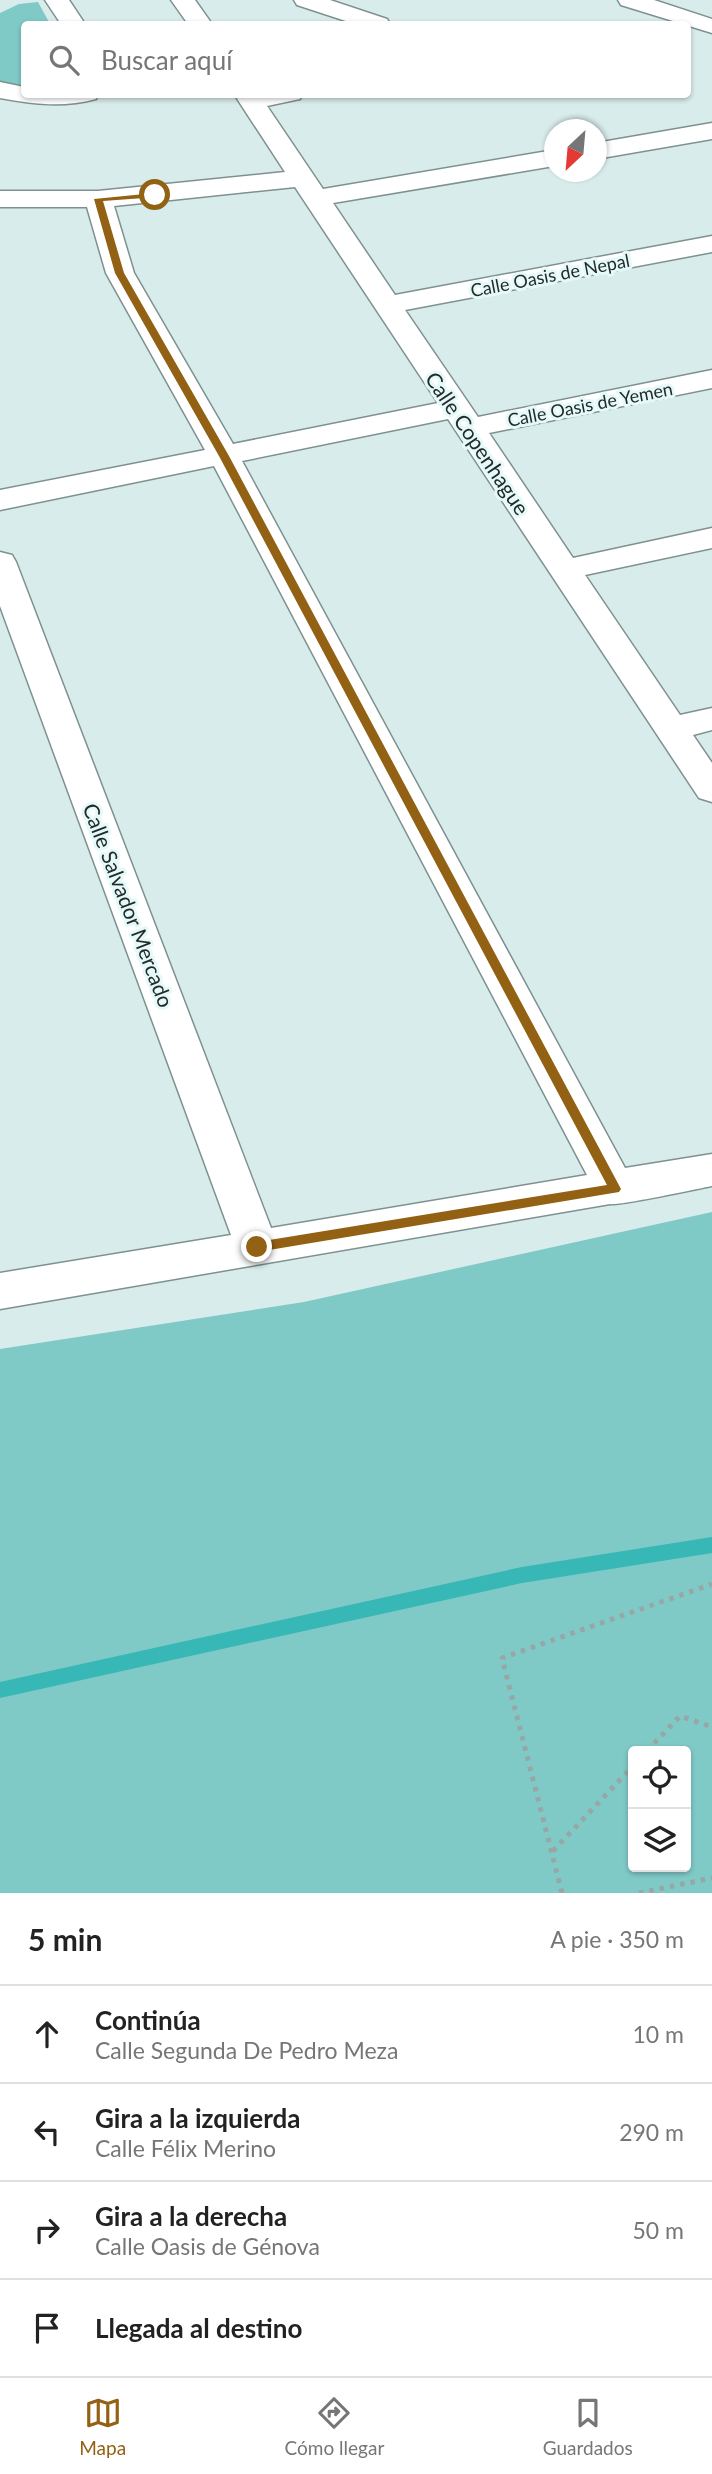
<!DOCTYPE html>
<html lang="es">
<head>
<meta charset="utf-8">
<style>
  :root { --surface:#fff; --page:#f6f6f6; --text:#222; --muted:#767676; --line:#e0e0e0; --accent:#936113 }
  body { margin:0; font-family:Lato,sans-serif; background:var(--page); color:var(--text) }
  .controls { position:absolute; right:21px; bottom:21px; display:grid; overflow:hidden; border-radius:7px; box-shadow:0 2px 5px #0004 }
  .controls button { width:63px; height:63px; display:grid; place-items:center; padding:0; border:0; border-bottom:2px solid var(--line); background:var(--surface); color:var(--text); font:35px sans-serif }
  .compass { position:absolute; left:544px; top:119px; width:63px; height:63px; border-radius:50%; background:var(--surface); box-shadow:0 2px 5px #0004; rotate:206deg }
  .stop { position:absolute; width:21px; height:21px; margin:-16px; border:5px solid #936113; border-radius:50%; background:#fff }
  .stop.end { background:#936113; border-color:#fff; box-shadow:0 2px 7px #0008 }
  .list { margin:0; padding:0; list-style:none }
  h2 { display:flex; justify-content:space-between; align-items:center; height:91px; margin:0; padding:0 28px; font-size:30px }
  h2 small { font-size:23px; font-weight:400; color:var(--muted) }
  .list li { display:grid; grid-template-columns:46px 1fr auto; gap:21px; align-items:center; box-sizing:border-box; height:98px; padding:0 28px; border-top:2px solid var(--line) }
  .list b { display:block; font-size:26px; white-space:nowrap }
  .list p { margin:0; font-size:23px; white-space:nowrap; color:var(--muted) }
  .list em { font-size:23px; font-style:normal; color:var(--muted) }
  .icon { flex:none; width:38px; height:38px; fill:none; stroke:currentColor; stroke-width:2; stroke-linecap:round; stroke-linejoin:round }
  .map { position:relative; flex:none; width:712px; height:1893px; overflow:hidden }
  .search { position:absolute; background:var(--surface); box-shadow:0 2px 5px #0004; left:21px; right:21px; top:21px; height:77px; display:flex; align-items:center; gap:18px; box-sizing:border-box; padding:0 24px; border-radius:7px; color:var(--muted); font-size:26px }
  .sheet { height:483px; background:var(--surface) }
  nav { display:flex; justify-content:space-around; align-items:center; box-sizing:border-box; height:98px; border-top:2px solid var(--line); background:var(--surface); font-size:19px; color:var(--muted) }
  nav a { display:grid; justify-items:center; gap:4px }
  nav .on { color:var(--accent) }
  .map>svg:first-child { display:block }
  .green { fill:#7fc9c7; fill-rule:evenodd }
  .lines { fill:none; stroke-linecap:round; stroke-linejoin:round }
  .stream { fill:#37b7b5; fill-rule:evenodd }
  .minor-casing { stroke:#7e9190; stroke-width:3 }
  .path { stroke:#97a7a6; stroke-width:5; stroke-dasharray:4.5 6; stroke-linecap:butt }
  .minor { fill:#fff; fill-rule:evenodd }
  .route { fill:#936113 }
  .labels { text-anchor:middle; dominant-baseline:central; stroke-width:6; stroke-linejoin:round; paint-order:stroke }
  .far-street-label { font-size:18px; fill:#232a2a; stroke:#e5faf8 }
  .street-label { font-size:21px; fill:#232a2a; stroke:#e5faf8 }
</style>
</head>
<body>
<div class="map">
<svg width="712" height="1893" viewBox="0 0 712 1893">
  <rect width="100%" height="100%" fill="#d8eceb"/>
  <path class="green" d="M38 2 50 24H24V86L0 81V13L19 4Z
    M712 1212V1893H0V1349L304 1302ZM686 1751V1867H633V1751Z"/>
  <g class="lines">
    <path class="stream" d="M712 1537V1553L522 1583 0 1698V1682L522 1567Z"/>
    <g class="minor-casing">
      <path id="minor" d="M45 0H69L85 24H61Z
        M171 0H195L212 24H188Z
        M294 0H330L387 19 390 24H355L297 5Z
        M618 0H654L712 19V33L621 5Z
        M0 82 24 87V94H99L96 99C63 108 33 104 0 98Z
        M234 94H303L300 99 267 106 323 189 554 150V166L333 203 395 295 712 236V252L405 310 478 417 712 370V388L489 433 573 558 712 528V548L585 575 680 715 712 708V730L693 735 712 763V802L699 798 448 419 242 461 625 1168 712 1154V1186C697 1189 618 1206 610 1204L0 1309V1273L231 1235 0 606V552L12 555 16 562 271 1228 587 1175 214 466 0 510V490L205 450 106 273 87 207H0V191H98L285 172ZM295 187 438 403 233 444 134 273 114 206Z
        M712 123V139L596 159V143Z"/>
    </g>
    <path class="path" d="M647 1751 680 1716 712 1727
      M553 1851 633 1766
      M562 1893 502 1658 712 1584
      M639 1893 712 1878"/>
    <use href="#minor" class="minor"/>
  </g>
  <path class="route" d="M155 193 158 197 103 201 124 273 229 456 621 1189 619 1192 257 1252 251 1247 257 1242 607 1185 219 456 115 273 94 199Z"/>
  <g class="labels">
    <g class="far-street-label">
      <text transform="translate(550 275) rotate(-11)">Calle Oasis de Nepal</text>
      <text transform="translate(590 404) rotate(-11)">Calle Oasis de Yemen</text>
    </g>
    <g class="street-label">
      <text transform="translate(478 443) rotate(56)">Calle Copenhague</text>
      <text transform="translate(129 905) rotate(69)">Calle Salvador Mercado</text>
    </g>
  </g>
</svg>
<div class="controls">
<button><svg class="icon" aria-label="locate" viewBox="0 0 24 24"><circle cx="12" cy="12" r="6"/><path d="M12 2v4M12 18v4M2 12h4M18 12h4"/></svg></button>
<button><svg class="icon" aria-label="layers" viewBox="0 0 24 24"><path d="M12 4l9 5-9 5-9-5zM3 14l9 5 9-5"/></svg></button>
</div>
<svg class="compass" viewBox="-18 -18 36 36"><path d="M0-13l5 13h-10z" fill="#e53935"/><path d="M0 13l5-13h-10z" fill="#767676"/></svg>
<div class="stop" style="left:155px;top:195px"></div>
<div class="stop end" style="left:257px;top:1247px"></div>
<div class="search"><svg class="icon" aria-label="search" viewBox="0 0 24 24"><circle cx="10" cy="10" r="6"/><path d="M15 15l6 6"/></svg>Buscar aquí</div>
</div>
<section class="sheet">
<h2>5 min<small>A pie · 350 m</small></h2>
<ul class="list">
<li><svg class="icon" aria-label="ahead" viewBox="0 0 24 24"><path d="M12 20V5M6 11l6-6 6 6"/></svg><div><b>Continúa</b><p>Calle Segunda De Pedro Meza</p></div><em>10 m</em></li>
<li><svg class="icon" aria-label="left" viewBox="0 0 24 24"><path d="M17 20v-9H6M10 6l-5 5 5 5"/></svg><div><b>Gira a la izquierda</b><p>Calle Félix Merino</p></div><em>290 m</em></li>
<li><svg class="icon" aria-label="right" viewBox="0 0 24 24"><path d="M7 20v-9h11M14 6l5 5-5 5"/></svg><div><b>Gira a la derecha</b><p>Calle Oasis de Génova</p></div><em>50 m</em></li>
<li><svg class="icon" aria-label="arrive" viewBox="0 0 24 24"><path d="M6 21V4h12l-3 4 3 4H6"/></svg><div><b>Llegada al destino</b></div></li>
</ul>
</section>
<nav>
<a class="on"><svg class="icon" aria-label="map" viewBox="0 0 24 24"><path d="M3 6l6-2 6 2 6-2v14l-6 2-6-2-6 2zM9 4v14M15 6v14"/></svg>Mapa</a>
<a><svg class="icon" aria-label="directions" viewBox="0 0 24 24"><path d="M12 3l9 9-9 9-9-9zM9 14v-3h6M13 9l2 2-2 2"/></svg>Cómo llegar</a>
<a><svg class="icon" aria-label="saved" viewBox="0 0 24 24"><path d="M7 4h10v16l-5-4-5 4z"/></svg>Guardados</a>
</nav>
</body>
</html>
